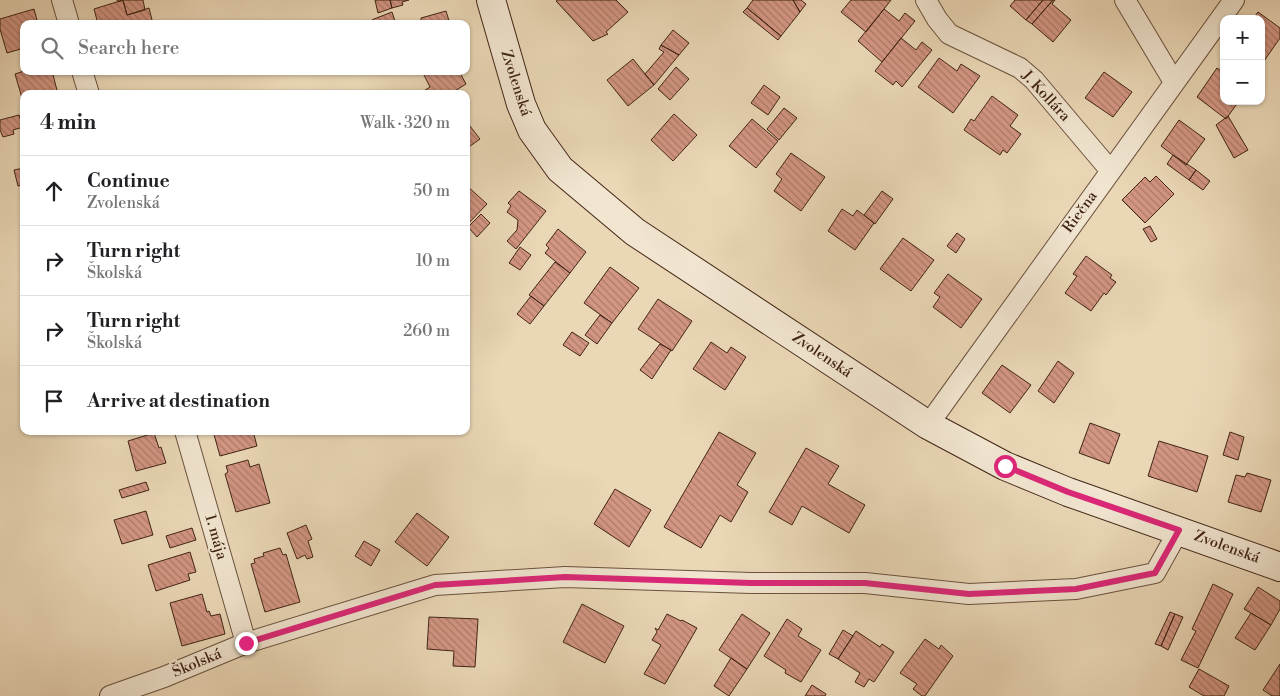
<!DOCTYPE html>
<html lang="en">
<head>
<meta charset="utf-8">
<style>
  :root { --surface:#fff; --page:#f2f2f2; --text:#202124; --muted:#757577; --line:#e0e0e0 }
  body { margin:0; font-family:"Libre Bodoni",serif; background:var(--page); color:var(--text) }
  .controls { position:absolute; right:15px; top:15px; display:grid; overflow:hidden; border-radius:10px; box-shadow:0 1px 4px #0004 }
  .controls button { width:45px; height:45px; display:grid; place-items:center; padding:0; border:0; border-bottom:1px solid var(--line); background:var(--surface); color:var(--text); font:25px sans-serif }
  .stop { position:absolute; width:15px; height:15px; margin:-11px; border:4px solid #db2777; border-radius:50%; background:#fff }
  .stop.end { background:#db2777; border-color:#fff; box-shadow:0 1px 5px #0008 }
  .list { margin:0; padding:0; list-style:none }
  h2 { display:flex; justify-content:space-between; align-items:center; height:65px; margin:0; padding:0 20px; font-size:21px }
  h2 small { font-size:16px; font-weight:400; color:var(--muted) }
  .list li { display:grid; grid-template-columns:32px 1fr auto; gap:15px; align-items:center; box-sizing:border-box; height:70px; padding:0 20px; border-top:1px solid var(--line) }
  .list b { display:block; font-size:19px; white-space:nowrap }
  .list p { margin:0; font-size:16px; white-space:nowrap; color:var(--muted) }
  .list em { font-size:16px; font-style:normal; color:var(--muted) }
  .icon { flex:none; width:28px; height:28px; fill:none; stroke:currentColor; stroke-width:2; stroke-linecap:round; stroke-linejoin:round }
  .map { position:relative; flex:none; width:1280px; height:696px; overflow:hidden }
  .search { position:absolute; background:var(--surface); box-shadow:0 1px 4px #0004; left:20px; top:20px; width:450px; height:55px; display:flex; align-items:center; gap:12px; box-sizing:border-box; padding:0 18px; border-radius:10px; color:var(--muted); font-size:19px }
  .panel { position:absolute; background:var(--surface); box-shadow:0 1px 4px #0004; left:20px; top:90px; width:450px; height:345px; border-radius:10px }
  .map>svg:first-child { display:block }
  .building { fill:url(#building-back-hatch); stroke:#412415 }
  .lines { fill:none; stroke-linecap:round; stroke-linejoin:round }
  .street-casing { stroke:#6b513d; stroke-width:22 }
  .secondary-casing { stroke:#412415; stroke-width:30 }
  .street { stroke:#f1e5d0; stroke-width:20 }
  .secondary { stroke:#f1e5d0; stroke-width:28 }
  .route { stroke:#db2777; stroke-width:6 }
  .labels { text-anchor:middle; dominant-baseline:central; stroke-width:4; stroke-linejoin:round; paint-order:stroke }
  .street-label { font-size:15px; fill:#412415; stroke:#f1e5d0 }
</style>
</head>
<body>
<div class="map">
<svg width="1280" height="696" viewBox="0 0 1280 696">
  <defs>
    <pattern id="building-back-hatch" width="6" height="6" patternUnits="userSpaceOnUse" patternTransform="scale(1.25)"><rect width="6" height="6" fill="#d39683"/><path d="M-1 5l2 2M0 0l6 6M5-1l2 2" fill="none" stroke="#ad7a6a"/></pattern>
  </defs>
  <rect width="100%" height="100%" fill="#ead7b6"/>
  <filter id="stains"><feTurbulence type="fractalNoise" baseFrequency=".004" numOctaves="4"/><feColorMatrix values="0 0 0 0 .2 0 0 0 0 .09 0 0 0 0 .02 0 0 0 .5 -.17"/></filter>
  <radialGradient id="worn" r=".72"><stop offset=".6" stop-color="#630" stop-opacity="0"/><stop offset="1" stop-color="#630" stop-opacity=".3"/></radialGradient>
  <path class="building" d="M117 0H143L145 10 127 15 123 0 118 2Z
    M123 0 127 15 149 8 153 24H98L94 9Z
    M375 0H390L392 8 378 13Z
    M390 0H409L402 2 403 5 392 8Z
    M558 0H616L628 12 606 32 608 34 593 41 556 1Z
    M753 0H793L800 12 781 36 747 8Z
    M793 0H801L806 4 800 12Z
    M851 0H891L866 32 841 12Z
    M1015 0H1043L1026 20 1010 6Z
    M1043 0H1053L1032 24 1026 20Z
    M1053 0H1055L1052 4 1071 20 1053 42 1032 24Z
    M747 8 781 36 778 40 743 12Z
    M34 9 38 24H24V48L7 53 0 29V19Z
    M884 9 899 21 905 13 915 21 882 62 858 41Z
    M446 11 450 24H421V18Z
    M392 12 396 24H365L374 19Z
    M1258 12 1280 28V38L1264 61 1261 59V19H1253Z
    M673 30 689 43 679 55 661 45Z
    M901 38 916 50 922 42 932 50 902 87 896 81 893 85 875 71Z
    M661 45 679 55 654 85 645 74 664 52 659 49Z
    M939 58 957 71 961 64 980 76 953 113 918 87Z
    M633 59 654 85 628 106 607 80Z
    M676 67 689 79 670 100 658 89Z
    M1217 68 1224 73V101H1239L1226 119 1197 97Z
    M24 71H52L58 94H24V105L15 74Z
    M426 71H459L466 84 450 94H419L430 87 423 73Z
    M1104 72 1132 92 1113 117 1085 98Z
    M764 85 780 97 768 115 751 103Z
    M992 96 1018 115 1010 126 1021 134 1007 153 1003 150 1000 155 964 130 971 119 974 121Z
    M784 108 797 118 779 140 767 129Z
    M674 114 697 135 673 161 651 140Z
    M19 115 23 127 13 130 14 134 3 137 0 130V120Z
    M1228 116 1248 150 1234 158 1216 125Z
    M752 119 778 141 756 168 729 146Z
    M1179 120 1205 139 1186 165 1161 146Z
    M466 121 480 139 466 149Z
    M791 153 825 177 801 211 774 191 782 179 776 174Z
    M1173 155 1196 170 1189 180 1167 164Z
    M24 168V185L18 186 14 170Z
    M1196 170 1210 181 1203 190 1189 180Z
    M1156 176 1174 194 1145 223 1122 200 1145 177 1150 182Z
    M466 185 487 204 466 226Z
    M519 191 546 211 516 249 507 241 517 230 518 220 507 212 511 206 508 203Z
    M882 191 893 199 875 224 864 215Z
    M842 209 853 216 857 210 874 223 855 250 828 231Z
    M481 214 490 223 477 237 468 227Z
    M1150 226 1157 239 1151 242 1143 229Z
    M558 229 586 252 570 273 545 253 549 248 546 245Z
    M957 233 965 239 956 253 947 246Z
    M903 238 934 260 911 291 880 269Z
    M520 247 531 255 520 270 509 263Z
    M1086 256 1112 275 1110 278 1116 282 1106 295 1104 293 1091 311 1065 293 1077 276 1073 274Z
    M555 262 570 273 544 306 529 295Z
    M610 267 639 288 612 323 584 303Z
    M948 274 982 299 961 328 933 307 940 297 934 293Z
    M531 296 544 306 530 324 517 314Z
    M658 299 692 321 672 351 638 329Z
    M600 315 612 323 597 344 585 335Z
    M572 332 589 343 580 356 563 345Z
    M711 342 727 353 731 347 746 357 725 390 693 369Z
    M660 344 671 350 652 379 640 370Z
    M1058 361 1074 373 1054 403 1038 391Z
    M1002 365 1031 385 1010 413 982 393Z
    M1090 423 1120 434 1109 464 1079 453Z
    M213 431H253L257 446 220 456Z
    M719 432 756 453 737 485 748 492 731 522 720 515 701 548 664 527Z
    M1230 432 1244 437 1238 460 1223 455Z
    M154 433 159 448 161 447 166 463 136 471 128 441Z
    M1159 441 1208 456 1197 492 1148 476Z
    M806 448 839 466 828 484 865 505 849 533 802 506 792 525 769 512Z
    M248 460 250 467 259 464 270 503 236 512 225 474 228 472 226 466Z
    M1247 473 1271 480 1261 512 1228 502 1236 475 1245 477Z
    M146 482 149 490 122 498 119 490Z
    M615 489 651 510 629 547 594 524Z
    M146 511 153 535 122 544 114 520Z
    M417 513 449 537 427 566 395 542Z
    M306 525 312 539 308 541 313 557 307 559 305 555 297 559 287 533Z
    M192 528 196 540 170 548 166 536Z
    M364 541 380 550 371 566 355 556Z
    M280 548 283 555 286 554 300 602 265 612 251 564 255 563 254 559 264 556 263 553Z
    M190 552 196 572 188 574 190 580 156 591 148 565Z
    M1213 584 1233 594 1198 668 1181 660 1196 631 1192 629Z
    M1258 587 1280 601V609L1271 625 1244 609Z
    M202 594 207 612 209 611 211 616 220 614 225 634 182 646 170 603Z
    M582 604 624 626 605 663 563 642Z
    M1170 612 1175 614 1161 646 1155 644Z
    M1251 613 1271 625 1255 650 1235 638Z
    M667 614 681 621 682 620 697 628 665 684 644 674 661 645 652 640 657 632 655 628 658 630Z
    M742 614 770 633 747 669 719 650Z
    M1175 614 1183 617 1168 650 1161 646Z
    M429 617 478 619 475 667 453 666 454 651 427 649Z
    M787 619 802 629 798 636 821 650 801 682 785 673 786 670 764 656Z
    M843 630 853 636 838 659 829 654Z
    M856 631 880 647 882 644 894 652 874 682 869 679 864 687 855 682 860 673 838 659Z
    M925 639 939 649 941 645 953 656 925 696H922L913 689 917 684 900 673Z
    M731 658 747 669 729 696 714 686Z
    M1280 664V696H1272L1263 690Z
    M1199 669 1229 686 1224 696H1204L1189 687Z
    M812 685 826 694 825 696H805Z"/>
  <g class="lines">
    <g class="street-casing">
      <path id="street" d="M62 0 69 24
        M926 0 937 19 949 34 1020 68 1034 80 1110 170
        M1125 0 1174 82
        M82 71 89 94
        M928 425 1234 0
        M185 431 246 643
        M110 696 164 677 246 643 435 585 565 577 751 583H865L969 594 1076 589 1155 573 1179 530"/>
    </g>
    <g class="secondary-casing">
      <path id="secondary" d="M491 0 521 104 532 130 560 169 635 232 928 425 1005 466 1068 492 1280 567"/>
    </g>
    <use href="#street" class="street"/>
    <use href="#secondary" class="secondary"/>
  </g>
  <g class="lines">
    <path class="route" d="M246 643 435 585 565 577 751 583H865L969 594 1076 589 1155 573 1179 530 1068 492 1005 466"/>
  </g>
  <g class="labels">
    <g class="street-label">
      <text transform="translate(516 83) rotate(72)">Zvolenská</text>
      <text transform="translate(1046 96) rotate(47)">J. Kollára</text>
      <text transform="translate(1080 212) rotate(-54)">Riečna</text>
      <text transform="translate(822 355) rotate(34)">Zvolenská</text>
      <text transform="translate(216 537) rotate(74)">1. mája</text>
      <text transform="translate(1227 547) rotate(20)">Zvolenská</text>
      <text transform="translate(197 663) rotate(-23)">Školská</text>
    </g>
  </g>
  <rect width="100%" height="100%" filter="url(#stains)"/>
  <rect width="100%" height="100%" fill="url(#worn)"/>
</svg>
<div class="controls">
<button>+</button>
<button>−</button>
</div>
<div class="stop" style="left:1005px;top:466px"></div>
<div class="stop end" style="left:246px;top:643px"></div>
<div class="search"><svg class="icon" aria-label="search" viewBox="0 0 24 24"><circle cx="10" cy="10" r="6"/><path d="M15 15l6 6"/></svg>Search here</div>
<section class="panel">
<h2>4 min<small>Walk · 320 m</small></h2>
<ul class="list">
<li><svg class="icon" aria-label="ahead" viewBox="0 0 24 24"><path d="M12 20V5M6 11l6-6 6 6"/></svg><div><b>Continue</b><p>Zvolenská</p></div><em>50 m</em></li>
<li><svg class="icon" aria-label="right" viewBox="0 0 24 24"><path d="M7 20v-9h11M14 6l5 5-5 5"/></svg><div><b>Turn right</b><p>Školská</p></div><em>10 m</em></li>
<li><svg class="icon" aria-label="right" viewBox="0 0 24 24"><path d="M7 20v-9h11M14 6l5 5-5 5"/></svg><div><b>Turn right</b><p>Školská</p></div><em>260 m</em></li>
<li><svg class="icon" aria-label="arrive" viewBox="0 0 24 24"><path d="M6 21V4h12l-3 4 3 4H6"/></svg><div><b>Arrive at destination</b></div></li>
</ul>
</section>
</div>
</body>
</html>
